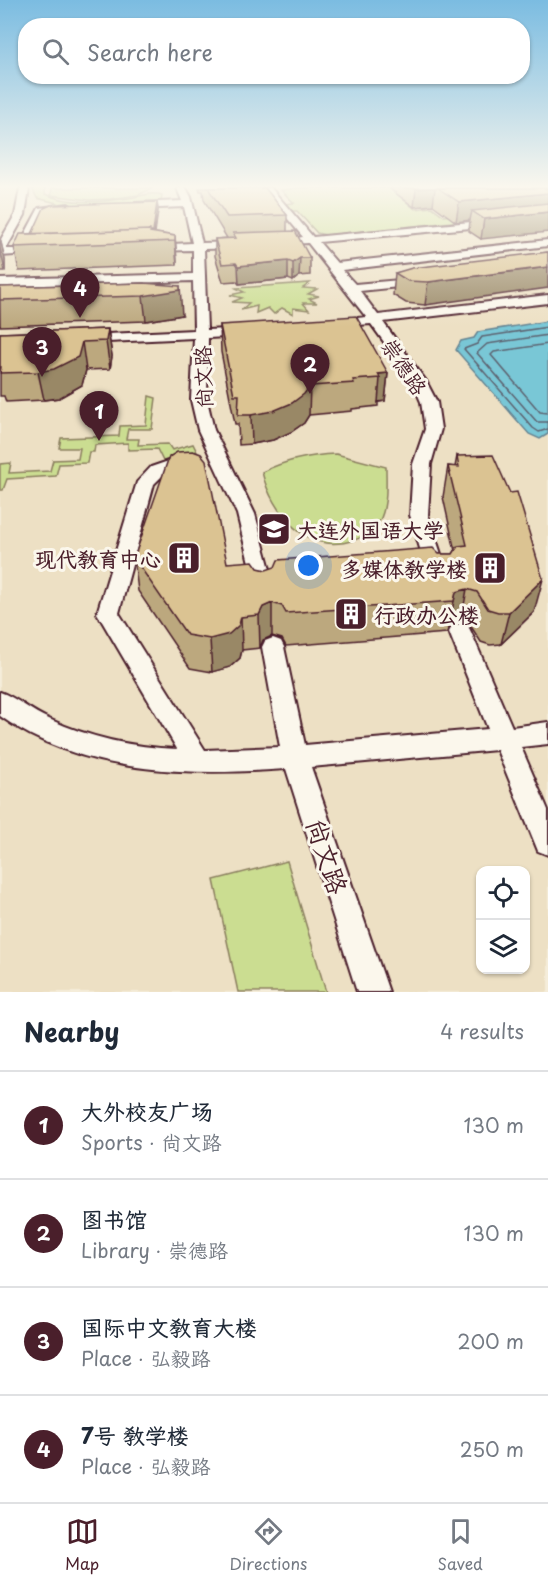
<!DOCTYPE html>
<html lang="en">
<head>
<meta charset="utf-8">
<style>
  :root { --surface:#fff; --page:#f6f6f7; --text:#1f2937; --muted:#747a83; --line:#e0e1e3; --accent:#4a1f2b }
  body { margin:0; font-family:"Playpen Sans","LXGW WenKai TC",sans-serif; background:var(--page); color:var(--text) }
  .controls { position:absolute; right:18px; bottom:18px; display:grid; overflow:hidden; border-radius:12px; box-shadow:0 2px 4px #0004 }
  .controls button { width:54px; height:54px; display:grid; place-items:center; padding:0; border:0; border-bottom:2px solid var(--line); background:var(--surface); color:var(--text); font:30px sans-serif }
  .you { position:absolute; left:309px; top:566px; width:21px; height:21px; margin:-15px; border:4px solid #fff; border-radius:50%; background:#1a73e8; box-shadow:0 0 0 9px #1a73e833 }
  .badge { display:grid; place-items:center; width:39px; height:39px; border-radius:50%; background:var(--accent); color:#fff; font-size:20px; font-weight:700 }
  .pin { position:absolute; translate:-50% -50px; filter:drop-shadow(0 2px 3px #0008) }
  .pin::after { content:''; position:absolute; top:32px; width:21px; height:18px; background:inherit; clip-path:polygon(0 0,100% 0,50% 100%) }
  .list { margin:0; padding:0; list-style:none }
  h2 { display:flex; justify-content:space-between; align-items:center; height:78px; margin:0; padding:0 24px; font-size:26px }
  h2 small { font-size:20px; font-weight:400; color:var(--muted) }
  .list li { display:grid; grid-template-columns:39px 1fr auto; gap:18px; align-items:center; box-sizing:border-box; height:108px; padding:0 24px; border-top:2px solid var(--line) }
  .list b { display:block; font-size:22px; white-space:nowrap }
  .list p { margin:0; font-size:20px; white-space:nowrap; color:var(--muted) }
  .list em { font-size:20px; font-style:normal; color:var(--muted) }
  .icon { flex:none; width:33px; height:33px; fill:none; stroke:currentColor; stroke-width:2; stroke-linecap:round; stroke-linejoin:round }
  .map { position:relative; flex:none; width:548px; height:992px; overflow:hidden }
  .search { position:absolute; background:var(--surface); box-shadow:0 2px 4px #0004; left:18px; right:18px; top:18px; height:66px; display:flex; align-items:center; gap:15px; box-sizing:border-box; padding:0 21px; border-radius:24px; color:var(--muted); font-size:22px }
  .sheet { height:510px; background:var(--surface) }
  nav { display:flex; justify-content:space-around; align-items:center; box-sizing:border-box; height:84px; border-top:2px solid var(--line); background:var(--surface); font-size:16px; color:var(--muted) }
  nav a { display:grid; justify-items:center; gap:3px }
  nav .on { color:var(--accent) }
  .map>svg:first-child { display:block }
  .built { fill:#ede0c4; fill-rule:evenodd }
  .green { fill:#cbdd91; stroke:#8a7e5e; stroke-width:1.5 }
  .water { fill:#79c7d6; stroke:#668492; stroke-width:1.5 }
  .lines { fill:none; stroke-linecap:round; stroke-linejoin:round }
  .shore { stroke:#5d626f; stroke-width:1.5 }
  .street-casing { stroke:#4a1f2b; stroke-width:4 }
  .street { fill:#fbf7ec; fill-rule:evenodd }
  .wall { fill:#bca87e; stroke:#4a1f2b; stroke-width:1.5 }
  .shaded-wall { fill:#986; stroke:#4a1f2b; stroke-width:1.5 }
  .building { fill:#dbc392; stroke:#4a1f2b; stroke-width:1.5 }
  .labels { text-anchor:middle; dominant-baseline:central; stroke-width:6; stroke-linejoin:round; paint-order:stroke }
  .street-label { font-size:21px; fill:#4a1f2b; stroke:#fbf7ec }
  .poi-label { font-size:21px; font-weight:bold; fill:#4a1f2b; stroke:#fbf7ec; text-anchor:start }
  .near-street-label { font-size:26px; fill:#4a1f2b; stroke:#fbf7ec }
</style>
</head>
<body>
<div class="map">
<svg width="548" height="992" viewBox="0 0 548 992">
  <rect width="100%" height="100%" fill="#f5edda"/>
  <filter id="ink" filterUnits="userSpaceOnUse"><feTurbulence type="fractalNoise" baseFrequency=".0167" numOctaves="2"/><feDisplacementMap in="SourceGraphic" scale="12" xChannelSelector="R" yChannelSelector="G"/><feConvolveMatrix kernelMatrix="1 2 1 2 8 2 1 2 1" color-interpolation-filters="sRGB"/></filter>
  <g filter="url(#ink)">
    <path class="built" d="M0 188H548V992H0ZM480 870H526V969H480Z"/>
    <path class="green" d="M32 188H45V194C70 205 102 202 129 198 140 197 152 191 162 195L161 204 46 207 57 203 37 198Z
      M52 188H153L138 195 110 199 89 200 51 195Z
      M299 188H389L415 209 432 207 444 216 548 205V212L326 235 317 233 297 211H290L283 204 294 203 281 190Z
      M310 283 303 288 317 289 308 294 319 296 309 299 317 303H303L309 310 293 308V314L282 308 274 314 268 308 256 313 257 306 241 310 249 303 232 302 242 298 230 295 244 292 236 288Z
      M149 396 156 398 152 429H128L126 439H139L138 445 168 444 172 450 193 444 197 452 163 461 157 449 128 450V443L95 445 94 452H89L87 463 59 464 56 476 7 479 3 490H0V464L11 463 9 473 50 471 53 460 78 459 80 448H59L61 438 119 436 120 426 146 425Z
      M336 454 386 467C386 484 388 506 379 522 375 531 363 537 354 540 307 556 272 513 262 472 286 460 308 455 336 454Z
      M287 861 326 992H238L214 880Z"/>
    <path class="water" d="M548 321V434L540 439 529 434 456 350 461 341 474 338 478 332Z"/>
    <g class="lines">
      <path class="shore" d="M548 327 482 337 477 344 464 349 533 428 539 432 548 429
        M548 335 487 344 477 353 537 422H548
        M548 344 494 352 491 355 540 412 548 413"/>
      <g class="street-casing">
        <path id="street" d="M20 188H29L25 215 6 249H17L39 208 68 204 73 207 46 212 28 248 44 249V253L0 256V241L15 215Z
          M177 188H186L191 197 202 243 238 242 243 245 238 248 204 249 207 330 244 328 251 332 244 336 208 338 207 400 214 430 255 514 276 591 273 596 266 598 259 596 256 591 237 514 198 430 191 400 194 338 86 343 79 339 86 335 194 330 193 281 0 287V279L193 274V250L152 251 147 248 152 245 192 243 184 207 135 209 130 206 135 203 182 201Z
          M262 188H271L313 237 492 220 497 223 492 226 319 242 337 263 548 240V246L342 270 355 284 422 278V284L418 285 360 291 378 315 548 295V303L383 322 426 381 437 402 441 429 431 464 428 515 447 572 444 577H430L427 572 410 515 413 464 425 429 421 402 412 381 371 324 332 327V321L366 317 308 243 274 245V241L303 237Z
          M186 455 192 456 194 460 192 464 163 475 154 484 119 613 205 750 280 747 262 647 265 641 273 638 281 641 284 647 305 745 488 729 449 632 452 626 460 624 468 626 471 632 512 727 548 722V744L521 747 548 810V855L538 851 497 750 311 767 389 992H357L286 769C189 776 83 775 0 716V692C17 698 32 712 49 719 90 738 133 747 177 749L97 613 137 482 151 467Z"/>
      </g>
      <use href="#street" class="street"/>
    </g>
    <path class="wall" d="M199 188H265L287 215V231L310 258V275L299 276 293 281 288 279 239 284 236 281 223 282 215 256V239L227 238 204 200 203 191H200Z
      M389 188H548L481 239 469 231 470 220 456 222 433 205 414 207Z
      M157 202 158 210 155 233 175 236 177 265 19 271 14 247 32 234Z
      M0 238 5 260V271H0Z
      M548 252 425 305 406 303 393 295 395 273Z
      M144 283 182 315 146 321 0 326V287Z
      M220 325 388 373 385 401 378 402V406L352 409V411L309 415 304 423 291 432 273 440 252 444 239 445 238 424H235L221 352Z
      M108 329 112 356 110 369 86 370 82 385 59 398 44 400 6 402 4 396H0V333Z
      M457 456 534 612 501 644 490 645 481 642 470 625 461 622 450 625 447 633 286 646 282 639 272 636 263 640 260 648 242 650 240 658 230 667 212 672 190 668 138 591 134 558 227 563 266 570 439 554H453L455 551 443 497 448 466 455 467Z"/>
    <path class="shaded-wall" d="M435 188 433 205 414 207 416 189Z
      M548 193V212L472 211 470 220 456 222 459 202Z
      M157 202 158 210 153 242V233Z
      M548 212V232L481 239 484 219Z
      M175 236 177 259V265L175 241Z
      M0 238 5 260V271L0 248Z
      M300 258 299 276 293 281V263Z
      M288 261V279L239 284 238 266Z
      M548 267V288L425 305 428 282Z
      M180 286 182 315 146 321 143 296Z
      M108 329 112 356 110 369 106 341Z
      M82 342 86 370 82 385 59 398 44 400 38 372Z
      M388 373 385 401 378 402 380 378 378 374Z
      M310 386 309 415 304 423 291 432 273 440 252 444 251 415Z
      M543 579 534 612 501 644 509 612Z
      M467 589 461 622 450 625 447 633 454 601 456 592Z
      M272 603V636L263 640 260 648 259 615 263 607Z
      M241 617 242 650 240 658 230 667 212 672 210 639Z"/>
    <path class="building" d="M208 188H265L287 215 227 217Z
      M438 188H548V193L459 202Z
      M157 202 153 232H150V230L32 234 44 208 51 205Z
      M548 203V212L484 219 472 211Z
      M150 230V232L175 236V241L14 247 20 234Z
      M295 231 310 258H300L293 263 288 261 238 266 236 263 222 264 215 239 236 238 233 233Z
      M548 252V267L428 282 408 281 395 273 412 268Z
      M144 283 180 286V290L143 296 0 300V287Z
      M356 316 388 373 378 374 380 378 353 380 354 383 310 386 304 394 292 403 273 411 251 415H238L239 395H234L220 325Z
      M108 329 106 341 82 342 78 357 54 369 38 372 0 373 1 367H0V333Z
      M193 451 201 454 206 460 227 563 253 561 258 568 266 570 275 567 278 560 433 548 439 554H453L458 546 467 545 448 466 459 467 457 456 493 455 510 493 517 492 543 579 509 612H498L488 609 477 592 467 589 456 592 454 601 286 613 282 606 272 603 263 607 259 615 241 617 239 625 229 634 210 639 187 635 134 558 169 457 177 452Z"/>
  </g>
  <linearGradient id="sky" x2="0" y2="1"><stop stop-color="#7bbce1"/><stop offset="0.57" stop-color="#faf7ee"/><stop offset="1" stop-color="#faf7ee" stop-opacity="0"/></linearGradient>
  <rect width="548" height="327" fill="url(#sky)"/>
  <defs>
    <g id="university-square" transform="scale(1.725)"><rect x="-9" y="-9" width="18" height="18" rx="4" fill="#4a1f2b" stroke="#fbf7ec"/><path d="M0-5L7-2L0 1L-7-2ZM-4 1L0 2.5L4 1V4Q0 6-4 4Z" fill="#fff"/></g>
    <g id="building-square" transform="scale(1.725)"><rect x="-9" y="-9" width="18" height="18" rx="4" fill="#4a1f2b" stroke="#fbf7ec"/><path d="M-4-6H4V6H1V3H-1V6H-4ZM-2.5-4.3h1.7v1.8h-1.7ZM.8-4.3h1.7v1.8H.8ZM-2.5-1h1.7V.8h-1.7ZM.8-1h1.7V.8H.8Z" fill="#fff"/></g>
  </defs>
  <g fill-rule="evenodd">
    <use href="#university-square" x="274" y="529"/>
    <use href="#building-square" x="184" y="558"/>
    <use href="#building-square" x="490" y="568"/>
    <use href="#building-square" x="351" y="614"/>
  </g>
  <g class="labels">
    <g class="street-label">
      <text transform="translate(405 366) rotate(56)">崇德路</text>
      <text transform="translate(202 377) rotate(-92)">尚文路</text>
    </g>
    <g class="poi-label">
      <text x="297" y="529">大连外国语大学</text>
      <text x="161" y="558" text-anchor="end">现代教育中心</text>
      <text x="467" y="568" text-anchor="end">多媒体教学楼</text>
      <text x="374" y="614">行政办公楼</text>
    </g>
    <g class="near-street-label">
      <text transform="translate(328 856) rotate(72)">尚文路</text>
    </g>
  </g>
</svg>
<div class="controls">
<button><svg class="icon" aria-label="locate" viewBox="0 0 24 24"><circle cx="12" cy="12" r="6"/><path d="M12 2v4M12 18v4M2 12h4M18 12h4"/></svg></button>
<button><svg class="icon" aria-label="layers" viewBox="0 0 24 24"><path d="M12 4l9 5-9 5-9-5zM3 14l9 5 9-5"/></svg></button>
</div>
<div class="you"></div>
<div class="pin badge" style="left:99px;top:441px">1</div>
<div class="pin badge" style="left:310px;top:394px">2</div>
<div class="pin badge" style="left:42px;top:377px">3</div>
<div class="pin badge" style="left:80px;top:318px">4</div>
<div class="search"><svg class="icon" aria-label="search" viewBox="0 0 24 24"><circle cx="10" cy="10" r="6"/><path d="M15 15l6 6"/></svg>Search here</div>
</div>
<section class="sheet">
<h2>Nearby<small>4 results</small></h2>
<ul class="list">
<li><span class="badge">1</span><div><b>大外校友广场</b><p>Sports · 尚文路</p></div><em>130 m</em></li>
<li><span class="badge">2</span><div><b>图书馆</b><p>Library · 崇德路</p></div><em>130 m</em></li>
<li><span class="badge">3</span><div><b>国际中文教育大楼</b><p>Place · 弘毅路</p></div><em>200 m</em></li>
<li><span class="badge">4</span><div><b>7号 教学楼</b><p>Place · 弘毅路</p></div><em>250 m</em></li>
</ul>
</section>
<nav>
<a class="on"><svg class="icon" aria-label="map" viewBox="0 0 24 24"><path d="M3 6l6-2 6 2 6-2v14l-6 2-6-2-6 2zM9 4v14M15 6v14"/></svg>Map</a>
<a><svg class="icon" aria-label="directions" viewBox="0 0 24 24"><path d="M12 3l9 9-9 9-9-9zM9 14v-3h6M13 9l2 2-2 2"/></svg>Directions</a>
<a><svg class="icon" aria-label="saved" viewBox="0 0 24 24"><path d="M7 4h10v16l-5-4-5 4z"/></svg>Saved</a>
</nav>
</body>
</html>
